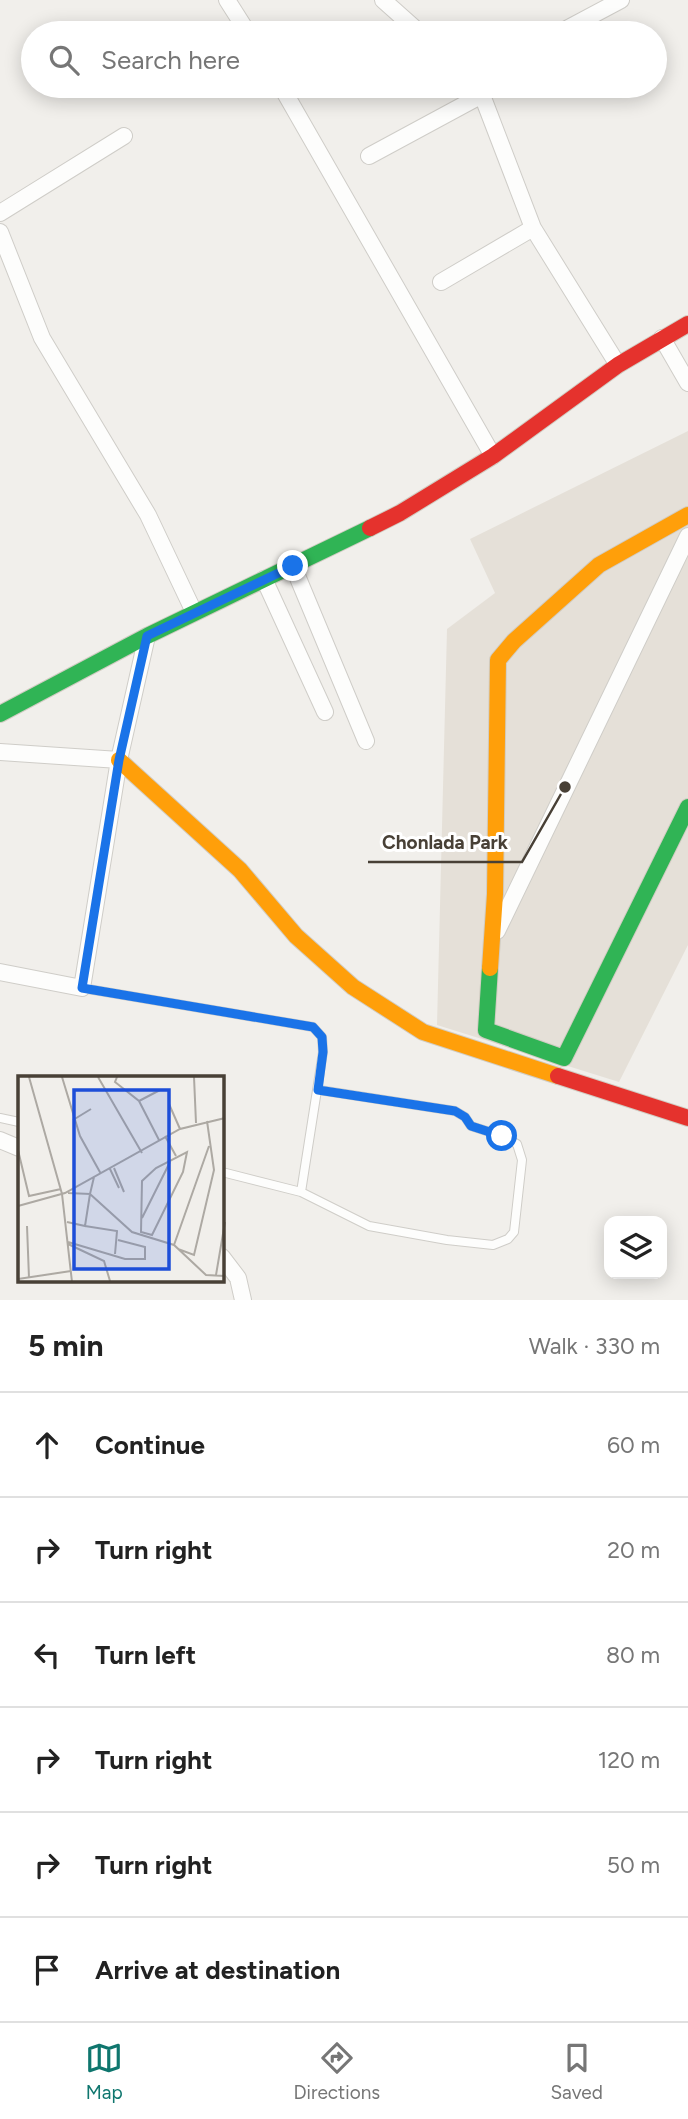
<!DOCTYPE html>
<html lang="en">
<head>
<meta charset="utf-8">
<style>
  :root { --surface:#fff; --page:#f2f2f2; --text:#222; --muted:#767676; --line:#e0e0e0; --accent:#0f766e }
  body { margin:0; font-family:Figtree,sans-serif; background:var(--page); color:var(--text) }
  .controls { position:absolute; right:21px; bottom:21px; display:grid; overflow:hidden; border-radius:14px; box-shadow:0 4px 18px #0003 }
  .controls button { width:63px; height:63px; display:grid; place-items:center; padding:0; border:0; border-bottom:2px solid var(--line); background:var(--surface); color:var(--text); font:35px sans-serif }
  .stop { position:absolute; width:21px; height:21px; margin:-16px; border:5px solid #1a73e8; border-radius:50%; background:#fff }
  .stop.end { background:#1a73e8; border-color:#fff; box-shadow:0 2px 7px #0008 }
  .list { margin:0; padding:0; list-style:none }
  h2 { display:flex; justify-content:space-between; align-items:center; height:91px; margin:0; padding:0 28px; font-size:30px }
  h2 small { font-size:23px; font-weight:400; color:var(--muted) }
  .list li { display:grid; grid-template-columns:46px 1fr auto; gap:21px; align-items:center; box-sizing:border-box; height:105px; padding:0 28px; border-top:2px solid var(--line) }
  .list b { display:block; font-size:26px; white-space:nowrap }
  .list em { font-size:23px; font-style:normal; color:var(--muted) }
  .icon { flex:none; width:38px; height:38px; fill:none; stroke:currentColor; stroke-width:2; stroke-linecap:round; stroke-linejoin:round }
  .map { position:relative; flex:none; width:688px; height:1300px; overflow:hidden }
  .search { position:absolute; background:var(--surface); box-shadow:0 4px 18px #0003; left:21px; right:21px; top:21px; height:77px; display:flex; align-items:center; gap:18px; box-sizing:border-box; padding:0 24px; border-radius:38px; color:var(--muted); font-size:26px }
  .sheet { height:721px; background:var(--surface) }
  nav { display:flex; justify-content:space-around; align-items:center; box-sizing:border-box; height:98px; border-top:2px solid var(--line); background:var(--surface); font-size:19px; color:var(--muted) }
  nav a { display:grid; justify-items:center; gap:4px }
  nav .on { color:var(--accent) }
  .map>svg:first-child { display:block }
  .residential { fill:#e5e0d8 }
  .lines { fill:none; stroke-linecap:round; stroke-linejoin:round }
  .lane-casing { stroke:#cfcdc8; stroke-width:10 }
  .street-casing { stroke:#cfcdc8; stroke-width:18 }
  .fast-casing { stroke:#d1ccc2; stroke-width:18 }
  .slow-casing { stroke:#d1ccc2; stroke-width:18 }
  .jam-casing { stroke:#d1ccc2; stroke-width:18 }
  .lane { stroke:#fdfdfc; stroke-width:8 }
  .street { stroke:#fdfdfc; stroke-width:16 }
  .fast { stroke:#30b455; stroke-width:16 }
  .slow { stroke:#ff9f0a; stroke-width:16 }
  .jam { stroke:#e5322d; stroke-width:16 }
  .route { stroke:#1a73e8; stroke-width:9 }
  .inset-road { fill:none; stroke:#ada9a3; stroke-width:2 }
  .view { fill:#1d4ed8; fill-opacity:0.15; stroke:#1d4ed8; stroke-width:3.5 }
  .inset-edge { fill:none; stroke:#484036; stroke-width:3.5 }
  .leader { fill:none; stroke:#484036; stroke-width:2.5 }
  .callout-dot { fill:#484036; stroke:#fff; stroke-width:2.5 }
  .callout-label { font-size:19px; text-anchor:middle; font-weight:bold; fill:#484036; stroke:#fff; stroke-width:6; stroke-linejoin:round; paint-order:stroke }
</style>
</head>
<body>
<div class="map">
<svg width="688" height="1300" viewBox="0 0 688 1300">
  <rect width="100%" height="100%" fill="#f1efeb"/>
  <path class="residential" d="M688 431V945L619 1082 437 1025 447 629 495 593 470 539Z"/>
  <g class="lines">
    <g class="lane-casing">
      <path id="lane" d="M82 988 313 1027 322 1037 323 1052 301 1192
        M0 1118 19 1122
        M222 1172 301 1192 369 1226 447 1240 493 1245 508 1239 514 1232 522 1160 517 1144 502 1136 471 1126 465 1117 455 1111 319 1090"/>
    </g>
    <g class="street-casing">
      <path id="street" d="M227 0 248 33
        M383 0 420 33
        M559 33 621 0
        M281 86 493 456
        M477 86 482 95 533 228 618 365
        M369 156 482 95
        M0 213 124 136
        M0 232 42 338 148 515 194 612
        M441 282 533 228
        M662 338 688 383
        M293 566 366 741
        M264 579 325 712
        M0 752 119 760 147 636
        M497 931 688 536
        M0 972 82 988 119 760
        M0 1140 19 1148
        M222 1257 238 1278 243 1300"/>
    </g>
    <g class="fast-casing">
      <path id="fast" d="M0 714 147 636 370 528
        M490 968 486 1030 564 1058 688 807"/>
    </g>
    <g class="slow-casing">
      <path id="slow" d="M119 760 240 870 296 936 353 987 423 1032 558 1076
        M490 968 495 894 498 660 514 641 599 565 688 515"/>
    </g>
    <g class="jam-casing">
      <path id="jam" d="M370 528 400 513 493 456 618 365 688 324
        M558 1076 688 1118"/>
    </g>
    <use href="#lane" class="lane"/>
    <use href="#street" class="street"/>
    <use href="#fast" class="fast"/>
    <use href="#slow" class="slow"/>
    <use href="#jam" class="jam"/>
  </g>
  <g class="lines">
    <path class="route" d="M293 566 147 636 119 760 82 988 313 1027 322 1037 323 1052 318 1090 455 1111 465 1117 471 1126 502 1136"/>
  </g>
  <g transform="translate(18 1076)">
    <rect width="206" height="206" fill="#f1efeb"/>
    <path class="inset-road" d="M11 1 44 118 54 206M44 1 62 60 83 98M80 1 124 77M99 1 97 6 121 25 141 64M176 1 178 47M121 25 142 14M151 28 162 53M55 44 73 33M147 60 158 80M0 74 11 120 43 113M169 76 165 96 134 159 123 156 124 105 138 92ZM96 92 106 116M92 93 101 112M50 117 72 118 76 101M72 118 114 156 156 169 188 199 207 200M0 130 47 117 162 53 207 42M124 142 152 86M49 146 67 150 72 118M9 150 11 202M67 150 99 155 97 178M50 166 107 183H127V171L100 164M50 168 86 185 92 205M156 169 191 70M160 173 176 179 196 94 189 45M198 199 207 146M0 203 53 195M85 206H140"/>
    <path class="view" d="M56 14H151V193H56Z"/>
    <rect width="206" height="206" class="inset-edge"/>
  </g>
  <path class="leader" d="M565 787L522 862H368"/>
  <circle class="callout-dot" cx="565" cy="787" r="7"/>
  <g class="callout-label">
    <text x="445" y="849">Chonlada Park</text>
  </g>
</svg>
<div class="controls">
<button><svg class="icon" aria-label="layers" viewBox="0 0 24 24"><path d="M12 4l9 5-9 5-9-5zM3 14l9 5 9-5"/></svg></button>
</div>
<div class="stop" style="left:502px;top:1136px"></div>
<div class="stop end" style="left:293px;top:566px"></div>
<div class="search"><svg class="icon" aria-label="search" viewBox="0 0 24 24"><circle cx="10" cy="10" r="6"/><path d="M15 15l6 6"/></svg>Search here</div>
</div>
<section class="sheet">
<h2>5 min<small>Walk · 330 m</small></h2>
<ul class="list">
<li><svg class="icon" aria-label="ahead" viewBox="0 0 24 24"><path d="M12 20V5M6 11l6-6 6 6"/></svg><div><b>Continue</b></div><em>60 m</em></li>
<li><svg class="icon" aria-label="right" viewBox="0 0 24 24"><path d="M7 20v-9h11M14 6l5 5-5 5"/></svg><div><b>Turn right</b></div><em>20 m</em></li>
<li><svg class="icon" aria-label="left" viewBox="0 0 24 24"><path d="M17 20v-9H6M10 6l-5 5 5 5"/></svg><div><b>Turn left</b></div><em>80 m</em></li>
<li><svg class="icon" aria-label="right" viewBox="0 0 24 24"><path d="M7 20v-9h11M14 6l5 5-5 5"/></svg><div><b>Turn right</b></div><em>120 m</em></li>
<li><svg class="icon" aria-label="right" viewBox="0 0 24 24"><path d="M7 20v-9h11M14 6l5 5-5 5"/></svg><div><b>Turn right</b></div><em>50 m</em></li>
<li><svg class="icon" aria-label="arrive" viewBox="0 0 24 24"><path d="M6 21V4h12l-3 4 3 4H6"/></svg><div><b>Arrive at destination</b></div></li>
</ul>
</section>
<nav>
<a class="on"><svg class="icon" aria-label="map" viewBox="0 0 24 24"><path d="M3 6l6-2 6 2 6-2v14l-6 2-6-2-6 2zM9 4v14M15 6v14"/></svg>Map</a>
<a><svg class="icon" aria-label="directions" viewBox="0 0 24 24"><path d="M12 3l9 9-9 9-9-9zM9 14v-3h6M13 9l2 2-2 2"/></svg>Directions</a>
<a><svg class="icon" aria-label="saved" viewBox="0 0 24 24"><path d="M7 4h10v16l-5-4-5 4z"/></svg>Saved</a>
</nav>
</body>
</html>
